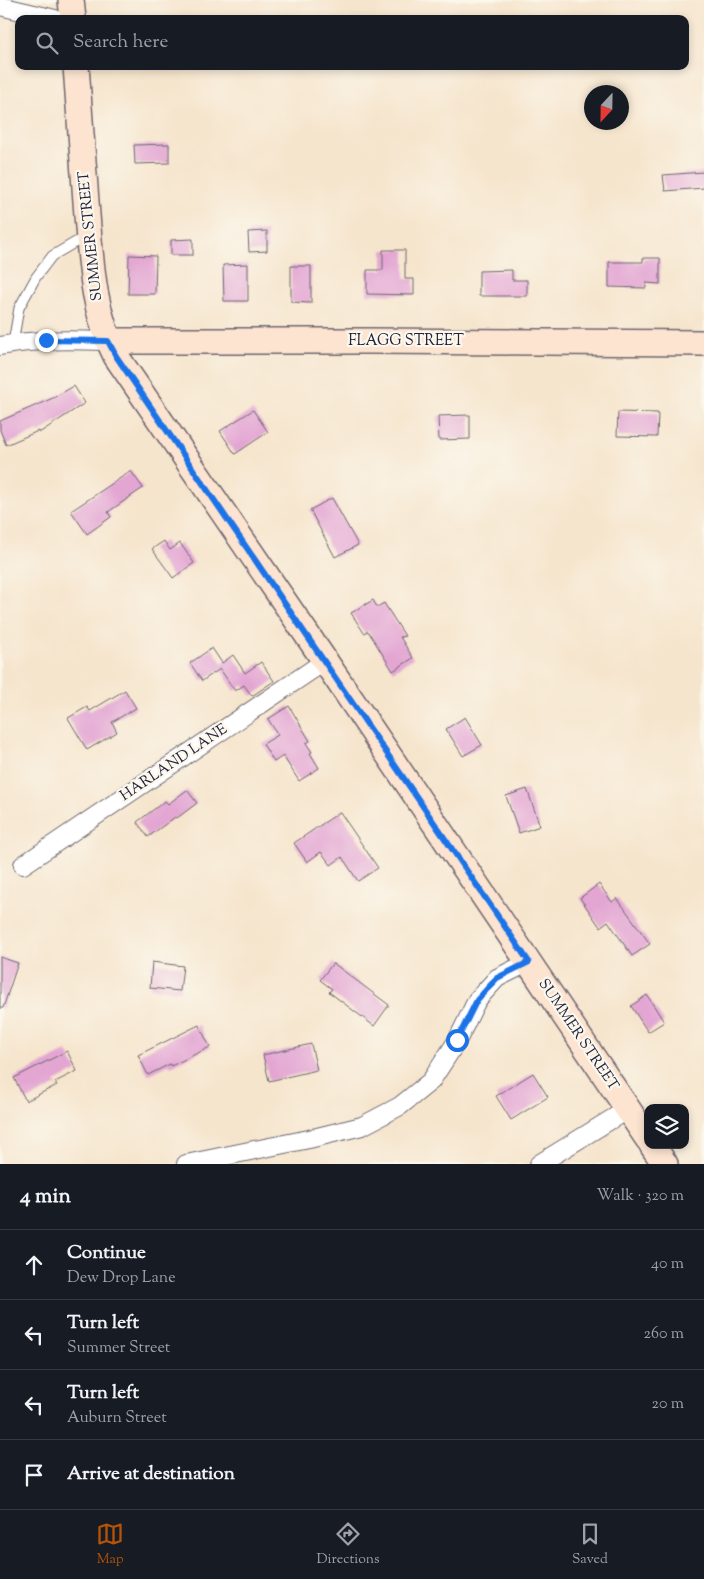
<!DOCTYPE html>
<html lang="en">
<head>
<meta charset="utf-8">
<style>
  :root { --surface:#171b24; --page:#20242c; --text:#f1f3f6; --muted:#9ea1a6; --line:#363941; --accent:#b45309 }
  body { margin:0; font-family:"Sorts Mill Goudy",serif; background:var(--page); color:var(--text) }
  .controls { position:absolute; right:15px; bottom:15px; display:grid; overflow:hidden; border-radius:10px; box-shadow:0 2px 8px #0003 }
  .controls button { width:45px; height:45px; display:grid; place-items:center; padding:0; border:0; border-bottom:1px solid var(--line); background:var(--surface); color:var(--text); font:25px sans-serif }
  .compass { position:absolute; left:584px; top:85px; width:45px; height:45px; border-radius:50%; background:var(--surface); box-shadow:0 2px 8px #0003; rotate:202deg }
  .stop { position:absolute; width:15px; height:15px; margin:-11px; border:4px solid #1a73e8; border-radius:50%; background:#fff }
  .stop.end { background:#1a73e8; border-color:#fff; box-shadow:0 1px 5px #0008 }
  .list { margin:0; padding:0; list-style:none }
  h2 { display:flex; justify-content:space-between; align-items:center; height:65px; margin:0; padding:0 20px; font-size:21px }
  h2 small { font-size:16px; font-weight:400; color:var(--muted) }
  .list li { display:grid; grid-template-columns:32px 1fr auto; gap:15px; align-items:center; box-sizing:border-box; height:70px; padding:0 20px; border-top:1px solid var(--line) }
  .list b { display:block; font-size:19px; white-space:nowrap }
  .list p { margin:0; font-size:16px; white-space:nowrap; color:var(--muted) }
  .list em { font-size:16px; font-style:normal; color:var(--muted) }
  .icon { flex:none; width:28px; height:28px; fill:none; stroke:currentColor; stroke-width:2; stroke-linecap:round; stroke-linejoin:round }
  .map { position:relative; flex:none; width:704px; height:1164px; overflow:hidden }
  .search { position:absolute; background:var(--surface); box-shadow:0 2px 8px #0003; left:15px; right:15px; top:15px; height:55px; display:flex; align-items:center; gap:12px; box-sizing:border-box; padding:0 18px; border-radius:10px; color:var(--muted); font-size:19px }
  .sheet { height:345px; background:var(--surface) }
  nav { display:flex; justify-content:space-around; align-items:center; box-sizing:border-box; height:70px; border-top:1px solid var(--line); background:var(--surface); font-size:14px; color:var(--muted) }
  nav a { display:grid; justify-items:center; gap:2px }
  nav .on { color:var(--accent) }
  .map>svg:first-child { display:block }
  .building { fill:#e3a6d3 }
  .lines { fill:none; stroke-linecap:round; stroke-linejoin:round }
  .lane-casing { stroke:#6c666e; stroke-width:11 }
  .street-casing { stroke:#6c666e; stroke-width:20 }
  .secondary-casing { stroke:#6c666e; stroke-width:28 }
  .lane { stroke:#fff; stroke-width:9 }
  .street { stroke:#fff; stroke-width:18 }
  .secondary { stroke:#fde4d1; stroke-width:25 }
  .route { stroke:#1a73e8; stroke-width:6 }
  .labels { text-anchor:middle; dominant-baseline:central; stroke-width:4.5; stroke-linejoin:round; paint-order:stroke }
  .street-label { font-size:15px; fill:#22223b; stroke:#fbf7ec }
</style>
</head>
<body>
<div class="map">
<svg width="704" height="1164" viewBox="0 0 704 1164">
  <rect width="100%" height="100%" fill="#fbf7ec"/>
  <filter id="ink" filterUnits="userSpaceOnUse"><feTurbulence type="fractalNoise" baseFrequency=".02" numOctaves="2"/><feDisplacementMap in="SourceGraphic" scale="10" xChannelSelector="R" yChannelSelector="G"/><feConvolveMatrix kernelMatrix="1 2 1 2 8 2 1 2 1" color-interpolation-filters="sRGB"/></filter>
  <filter id="wash" filterUnits="userSpaceOnUse"><feTurbulence type="fractalNoise" baseFrequency=".0096" numOctaves="4" result="noise"/><feDisplacementMap in="SourceGraphic" scale="20" xChannelSelector="R" yChannelSelector="G"/><feGaussianBlur stdDeviation="1.12" result="paint"/><feColorMatrix in="noise" values="0 0 0 0 0 0 0 0 0 0 0 0 0 0 0 0 0 1.4 0 .05"/><feComposite in="paint" operator="in"/></filter>
  <g filter="url(#wash)">
    <rect width="100%" height="100%" fill="#f6e5cd"/>
    <g id="blocks">
      <path class="building" d="M169 144V163L135 164 134 145Z
        M704 172V188L665 191 663 175Z
        M267 231V251L249 252 248 232Z
        M193 239V255H171V240Z
        M383 250H405V279H414V295L367 294V270H383Z
        M129 255 156 256 155 294H128Z
        M643 258H660V284L646 283V288L609 287V262H643Z
        M248 264V301H224L223 265Z
        M291 266H311V303L291 302Z
        M512 270V280H527V296H479V271Z
        M74 386 85 403 39 433 38 431 6 445 0 430V421L53 398Z
        M253 410 268 432 235 454 220 431Z
        M618 412 658 413 657 437 617 436Z
        M470 415V439L439 440 438 416Z
        M131 471 143 488 108 512 111 517 87 534 71 511Z
        M332 498 358 545 335 557 310 510Z
        M164 541 170 550 180 543 194 563 173 578 152 549Z
        M373 600 377 607 384 603 405 636 400 637 413 658 393 671 368 631 364 633 351 613Z
        M212 648 222 663 233 655 245 673 261 662 274 681 252 696 244 685 235 691 220 669 202 681 190 663Z
        M125 690 136 708 112 722 117 732 87 750 68 718 87 707 90 711Z
        M289 706 310 741 306 743 312 752 310 753 319 768 299 781 283 756 274 762 263 744 278 735 268 719Z
        M465 717 482 745 463 756 446 729Z
        M527 789 540 826 519 833 506 796Z
        M187 790 197 803 177 818 175 817 148 837 137 822 165 801 168 804Z
        M340 812 378 868 358 881 342 857 331 865 321 852 307 862 294 843Z
        M599 884 612 902 617 898 650 944 632 956 608 921 600 927 580 898Z
        M0 957 18 963 3 1008H0Z
        M152 962 183 966 180 991 150 988Z
        M333 963 389 1005 374 1026 329 992 332 989 320 980Z
        M647 995 664 1022 648 1032 631 1006Z
        M199 1025 210 1047 171 1066 170 1064 148 1075 138 1055Z
        M311 1044 317 1070 269 1081 263 1055Z
        M67 1051 77 1071 55 1082 57 1085 26 1101 14 1078Z
        M533 1073 548 1097 511 1120 496 1096Z"/>
    </g>
  </g>
  <g filter="url(#ink)">
    <use href="#blocks" fill-opacity="0" stroke="#6c666e" stroke-width="1"/>
    <g class="lines">
      <g class="lane-casing">
        <path id="lane" d="M13 343 19 308 36 277 52 256 86 236"/>
      </g>
      <g class="street-casing">
        <path id="street" d="M0 6 55 19
          M0 346C36 339 72 340 108 341
          M23 865 325 661
          M186 1164 309 1139 362 1126 400 1106 431 1081 457 1041 477 1000 497 978 529 962
          M539 1164 628 1109"/>
      </g>
      <g class="secondary-casing">
        <path id="secondary" d="M71 0 73 19
          M76 66C80 116 83 165 87 215 91 263 93 312 116 356L325 661 648 1139
          M108 341H369L704 343
          M652 1145 665 1164"/>
      </g>
      <use href="#lane" class="lane"/>
      <use href="#street" class="street"/>
      <use href="#secondary" class="secondary"/>
    </g>
  </g>
  <g class="lines" filter="url(#ink)">
    <path class="route" d="M46 340 108 341 116 356 529 962 497 978 477 1000 457 1040"/>
  </g>
  <g class="labels">
    <g class="street-label">
      <text transform="translate(91 236) rotate(-96)">SUMMER STREET</text>
      <text x="406" y="341">FLAGG STREET</text>
      <text transform="translate(174 763) rotate(-34)">HARLAND LANE</text>
      <text transform="translate(578 1035) rotate(56)">SUMMER STREET</text>
    </g>
  </g>
</svg>
<div class="controls">
<button><svg class="icon" aria-label="layers" viewBox="0 0 24 24"><path d="M12 4l9 5-9 5-9-5zM3 14l9 5 9-5"/></svg></button>
</div>
<svg class="compass" viewBox="-18 -18 36 36"><path d="M0-13l5 13h-10z" fill="#e53935"/><path d="M0 13l5-13h-10z" fill="#9ea1a6"/></svg>
<div class="stop" style="left:457px;top:1040px"></div>
<div class="stop end" style="left:46px;top:340px"></div>
<div class="search"><svg class="icon" aria-label="search" viewBox="0 0 24 24"><circle cx="10" cy="10" r="6"/><path d="M15 15l6 6"/></svg>Search here</div>
</div>
<section class="sheet">
<h2>4 min<small>Walk · 320 m</small></h2>
<ul class="list">
<li><svg class="icon" aria-label="ahead" viewBox="0 0 24 24"><path d="M12 20V5M6 11l6-6 6 6"/></svg><div><b>Continue</b><p>Dew Drop Lane</p></div><em>40 m</em></li>
<li><svg class="icon" aria-label="left" viewBox="0 0 24 24"><path d="M17 20v-9H6M10 6l-5 5 5 5"/></svg><div><b>Turn left</b><p>Summer Street</p></div><em>260 m</em></li>
<li><svg class="icon" aria-label="left" viewBox="0 0 24 24"><path d="M17 20v-9H6M10 6l-5 5 5 5"/></svg><div><b>Turn left</b><p>Auburn Street</p></div><em>20 m</em></li>
<li><svg class="icon" aria-label="arrive" viewBox="0 0 24 24"><path d="M6 21V4h12l-3 4 3 4H6"/></svg><div><b>Arrive at destination</b></div></li>
</ul>
</section>
<nav>
<a class="on"><svg class="icon" aria-label="map" viewBox="0 0 24 24"><path d="M3 6l6-2 6 2 6-2v14l-6 2-6-2-6 2zM9 4v14M15 6v14"/></svg>Map</a>
<a><svg class="icon" aria-label="directions" viewBox="0 0 24 24"><path d="M12 3l9 9-9 9-9-9zM9 14v-3h6M13 9l2 2-2 2"/></svg>Directions</a>
<a><svg class="icon" aria-label="saved" viewBox="0 0 24 24"><path d="M7 4h10v16l-5-4-5 4z"/></svg>Saved</a>
</nav>
</body>
</html>
